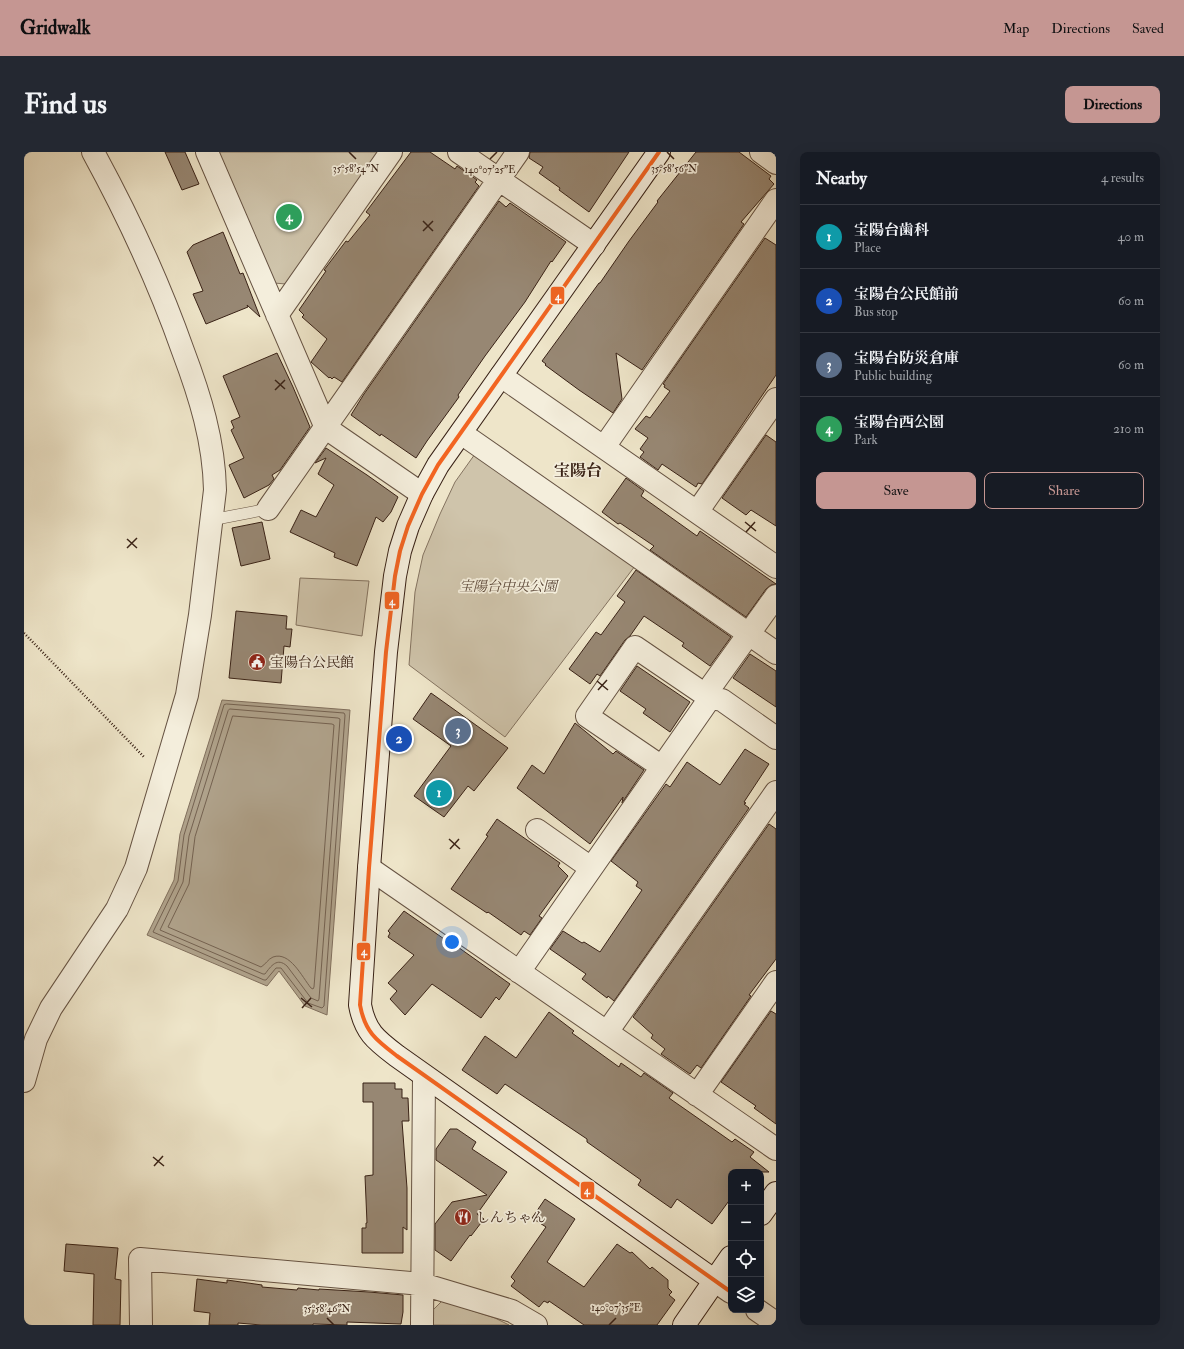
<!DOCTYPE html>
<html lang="en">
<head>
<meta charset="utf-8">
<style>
  :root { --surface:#171b24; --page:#242831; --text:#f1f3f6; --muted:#9ea1a6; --line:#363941; --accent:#c59692 }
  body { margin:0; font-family:"IM FELL Double Pica","Noto Serif JP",serif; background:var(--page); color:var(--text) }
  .controls { position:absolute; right:12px; bottom:12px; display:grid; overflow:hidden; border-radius:8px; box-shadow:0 4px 16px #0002 }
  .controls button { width:36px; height:36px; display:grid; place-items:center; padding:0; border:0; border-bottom:1px solid var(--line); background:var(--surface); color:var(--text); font:20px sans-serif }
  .you { position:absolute; left:428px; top:790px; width:14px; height:14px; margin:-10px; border:3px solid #fff; border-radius:50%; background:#1a73e8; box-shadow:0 0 0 6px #1a73e833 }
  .badge { display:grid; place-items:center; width:26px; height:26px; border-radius:50%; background:var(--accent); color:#fff; font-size:13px; font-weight:700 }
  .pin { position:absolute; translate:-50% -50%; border:2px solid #fff; box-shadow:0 1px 4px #0006 }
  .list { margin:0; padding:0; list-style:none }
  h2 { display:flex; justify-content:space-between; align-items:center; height:52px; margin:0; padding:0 16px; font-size:17px }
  h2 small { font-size:13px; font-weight:400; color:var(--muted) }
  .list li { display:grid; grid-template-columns:26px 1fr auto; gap:12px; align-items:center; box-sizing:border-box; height:64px; padding:0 16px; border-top:1px solid var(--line) }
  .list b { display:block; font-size:15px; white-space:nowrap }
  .list p { margin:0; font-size:13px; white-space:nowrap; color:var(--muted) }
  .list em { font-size:13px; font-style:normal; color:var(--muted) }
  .actions { display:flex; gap:8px; padding:12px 16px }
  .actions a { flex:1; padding:9px 0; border:1px solid var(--accent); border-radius:8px; text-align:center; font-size:14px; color:var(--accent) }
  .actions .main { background:var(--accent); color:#111 }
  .icon { flex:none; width:22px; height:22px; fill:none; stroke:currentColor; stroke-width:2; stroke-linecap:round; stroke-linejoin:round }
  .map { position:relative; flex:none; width:752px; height:1173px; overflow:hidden; border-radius:8px }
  header { display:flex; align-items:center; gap:24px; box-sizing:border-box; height:56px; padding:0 20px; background:var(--accent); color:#111 }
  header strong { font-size:19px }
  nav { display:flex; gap:22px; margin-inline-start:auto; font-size:14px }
  .intro { display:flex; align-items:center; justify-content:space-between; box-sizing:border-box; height:96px; padding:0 24px }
  h1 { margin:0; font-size:28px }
  .button { padding:10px 18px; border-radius:8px; background:var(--accent); color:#111; font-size:14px; font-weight:700 }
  main { display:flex; gap:24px; padding:0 24px }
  aside { flex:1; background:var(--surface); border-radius:8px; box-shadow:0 4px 16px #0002 }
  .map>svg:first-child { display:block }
  .green { fill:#cfc4ab; stroke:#847360 }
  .water { fill:#b0a38c; stroke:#806f5d }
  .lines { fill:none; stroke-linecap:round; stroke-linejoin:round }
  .shore { stroke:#746251; stroke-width:1 }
  .building { fill:#978773; stroke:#392216 }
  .lane-casing { stroke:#665343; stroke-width:12 }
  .street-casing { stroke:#665343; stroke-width:24 }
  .secondary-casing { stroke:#392216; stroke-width:24 }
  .path { stroke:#392216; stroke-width:2.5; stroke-dasharray:1 2; stroke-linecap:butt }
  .lane { stroke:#f4eedc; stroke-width:11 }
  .street { stroke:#f4eedc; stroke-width:22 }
  .secondary { stroke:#f4eedc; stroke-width:22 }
  .bus-1-casing { stroke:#f4eedc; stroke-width:7 }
  .bus-1 { stroke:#f26522; stroke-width:4 }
  .ticks { fill:none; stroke:#392216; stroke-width:1.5 }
  .labels { text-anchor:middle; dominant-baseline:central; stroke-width:3.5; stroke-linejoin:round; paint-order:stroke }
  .park-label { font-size:14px; font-style:italic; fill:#5e4a3b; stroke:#f4eedc }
  .poi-label { font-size:14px; fill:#392216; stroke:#f4eedc; text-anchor:start }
  .quarter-label { font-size:16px; font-weight:bold; fill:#392216; stroke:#f4eedc }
  .ticks-label { font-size:10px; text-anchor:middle; fill:#392216; stroke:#f4eedc; stroke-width:3.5; stroke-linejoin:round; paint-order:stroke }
  .line-badge { stroke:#f4eedc; stroke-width:1.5 }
  .badge-label { font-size:11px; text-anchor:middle; font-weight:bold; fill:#fff }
</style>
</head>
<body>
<header>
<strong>Gridwalk</strong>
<nav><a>Map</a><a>Directions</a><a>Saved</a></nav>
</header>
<div class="intro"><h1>Find us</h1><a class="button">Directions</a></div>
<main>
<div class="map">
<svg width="752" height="1173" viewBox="0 0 752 1173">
  <rect width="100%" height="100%" fill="#eee5c9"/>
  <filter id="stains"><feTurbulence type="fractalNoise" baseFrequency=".005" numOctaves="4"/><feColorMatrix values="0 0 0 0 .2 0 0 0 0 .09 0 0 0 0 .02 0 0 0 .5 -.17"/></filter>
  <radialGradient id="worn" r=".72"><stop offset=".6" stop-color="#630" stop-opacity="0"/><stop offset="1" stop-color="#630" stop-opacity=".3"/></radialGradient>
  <path class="green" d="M193 0H355L262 132 250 131Z
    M451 302 611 414 481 585 385 513 391 440 399 403 416 362 431 330Z
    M276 426 345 429 338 484 272 473Z
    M418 1149 471 1166 485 1173H409V1158Z"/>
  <path class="water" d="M198 548 326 558 303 863 281 854 255 819 243 834 123 783 150 728 156 682Z"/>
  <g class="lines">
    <path class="shore" d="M203 552 320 561 321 563 300 854 298 856 284 851 257 816H252L242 828H240L129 780 154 729 160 683 200 553Z
      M206 557 314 566 316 567 295 847 294 849 287 846 263 814C253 805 247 814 241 822H239L136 778 159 730 165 684 204 559Z
      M209 564 308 572 310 573 290 835 289 837 287 836C278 825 266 799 249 805 244 807 241 813 237 815L144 775 165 732 171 685Z"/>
  </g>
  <path class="building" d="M141 0H161L175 32 158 38Z
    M387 0H406L431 17 433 14 445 22 453 28 451 30 455 34 318 230 310 225 308 227 306 225 305 226 287 210 303 187 278 165 280 163 275 158 302 119 300 118 322 89 324 90 346 63 342 60Z
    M506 0H605L565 60 535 38 536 36 515 21 519 15 505 6Z
    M672 0H715L747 24 745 27 750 32 717 70 720 72 618 218 592 201 598 247 589 261 555 238 521 213 522 212 518 209 575 131H576L605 89 634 50 633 49Z
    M475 49 482 55 486 51 542 90 528 110 527 109 501 150 461 204 434 243 435 245 403 289 392 306 357 282 356 284 327 263 340 242Z
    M199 80 216 122 219 121 236 165 223 153 224 155 182 172 169 142 179 139 163 100 169 93Z
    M741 86 752 93V223L678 332 674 331 672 335 638 312 634 318 616 305 620 300 616 297 624 286 611 277 622 264 626 266 646 239 640 235 641 233 639 232Z
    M253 201 269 235 286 275 256 318 248 323 250 327 245 333 220 346 205 313 220 306 207 278 210 276 207 269 216 265 199 224Z
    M742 283 752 290V374L727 358 722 363 698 346Z
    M302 296 343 323 374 345 367 360 359 370 352 365 333 414 310 405 311 401 266 380 277 358 292 365 310 333 294 322 302 306 291 311Z
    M602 326 620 339 617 344 673 384 676 379 752 432 747 433 742 437 722 465 626 398 630 394 596 371 594 372 578 360Z
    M238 370 246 407 217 414 208 376Z
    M612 418 707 485 686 514 658 494 660 491 620 464 606 484 601 488 576 524 573 522 566 532 545 517 572 480 577 483 601 450 593 444Z
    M212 459 263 464 262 477H268L266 495 260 494 257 531 205 526Z
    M726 502 752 519V555L709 526Z
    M613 514 666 550 646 580 619 561 622 557 596 539Z
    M407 541 484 596 450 639 444 634 420 665 390 644 427 594 389 567Z
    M551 571 589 602 592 599 620 618 598 651 599 645 566 692 493 636 508 613 520 622Z
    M721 597 745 612 720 650 722 651 720 652 725 656 590 849 584 844 583 846 558 827 562 822 526 797 539 779 558 791 560 790 576 800 618 738 612 734 614 730 587 709 642 632 646 635 663 610 696 633Z
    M473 667 536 711 534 714 544 724 515 764 518 766 506 783 500 779 497 783 464 760 463 761 427 737 464 684 462 683Z
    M745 672 752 677V807L725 843 727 844 677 916 673 913 666 922 637 902 641 897 627 886 629 883 609 865Z
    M380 759 423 789 424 788 486 832 475 848 472 845 457 866 408 832 381 863 366 847 373 839 364 831 390 803 364 785 366 781 364 779Z
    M747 859 752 862V972L730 956 732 954 697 930Z
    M525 860 550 879 548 881 595 915 597 911 617 925 620 921 649 941 645 946 708 990 711 987 730 1000 726 1005 745 1020H707V1046L688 1072 653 1047 647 1056 614 1033 617 1028 563 990V987L481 932 473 942 438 918 461 884 492 906Z
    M339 931H371V937H378V946H384L385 969H378L383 1036V1078L379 1075V1101H338V1076H342V1071H343L341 1024 349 1023V950H339Z
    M426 977H433L452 990 448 997 483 1020 453 1062 460 1067 447 1084 446 1083 427 1109 411 1098V1072L428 1050 463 1043 412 1008V997Z
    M521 1047 551 1067 523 1110 560 1135 593 1092 606 1101 608 1100 626 1117 628 1115 644 1128V1136L648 1140 645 1143 651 1148 633 1173H560L525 1149 524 1151 520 1149 515 1155 487 1134 491 1129 487 1125 522 1075 508 1066Z
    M42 1092 94 1096 91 1127 97 1128 96 1173H69L70 1122 40 1119Z
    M173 1127 203 1131V1128L238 1133V1135L273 1138 274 1136 295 1138V1137L345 1140 379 1143V1160L377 1172 323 1170V1173L289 1172V1173H237L214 1171V1173H185L186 1161 170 1159Z"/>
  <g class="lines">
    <g class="lane-casing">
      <path id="lane" d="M187 368 244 357"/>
    </g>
    <g class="street-casing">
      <path id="street" d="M183 0 302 276 398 342
        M435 0 570 93
        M737 0 752 11
        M253 163 367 0
        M477 224 752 415
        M437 281 752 501
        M580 295 752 48
        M244 357 494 0
        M673 360 752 247
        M638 615 563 564 611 495 686 546 698 548 752 586
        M513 678 567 716
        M345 716 752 997
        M495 820 686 546 688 533 752 444
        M583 880 752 640
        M0 929 12 887 27 856 93 757 112 716 163 543 176 463 191 338C190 289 176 244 159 199 135 131 104 64 69 0
        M673 943 752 830
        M691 1129 707 1140
        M733 1158 752 1171
        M117 1173 116 1107 398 1132 488 1159 512 1173
        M398 1173 400 924"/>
    </g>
    <g class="secondary-casing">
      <path id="secondary" d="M635 0 414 313 398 342 384 374 376 399 371 424 362 500 345 716 336 853C341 880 352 888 373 904L691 1129
        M737 1062 752 1041
        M660 1173 707 1105"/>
    </g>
    <path class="path" d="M0 481 121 606"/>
    <use href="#lane" class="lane"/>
    <use href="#street" class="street"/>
    <use href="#secondary" class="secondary"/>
    <g class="bus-1-casing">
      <path id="bus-1" d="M635 0 414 313 398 342 384 374 376 399 371 424 362 500 345 716 336 853C341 880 352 888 373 904L707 1140"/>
    </g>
    <use href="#bus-1" class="bus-1"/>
  </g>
  <path class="ticks" d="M325 0 332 7M643 0 650 7M466 7 473 0M399 69 409 79M399 79 409 69M251 228 261 237M251 238 261 228M721 370 732 379M722 380 731 370M103 387 113 396M103 396 113 386M573 529 584 538M574 538 583 528M425 687 436 697M426 697 435 687M277 846 288 855M278 856 287 846M129 1005 140 1014M130 1014 139 1004M303 1166 310 1173M585 1173 592 1166"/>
  <defs>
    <g id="civic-disc" transform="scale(0.9)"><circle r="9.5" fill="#8f2418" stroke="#f4eedc"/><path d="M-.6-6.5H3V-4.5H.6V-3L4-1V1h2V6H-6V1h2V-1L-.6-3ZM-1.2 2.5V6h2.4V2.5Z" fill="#fff"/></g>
    <g id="restaurant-disc" transform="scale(0.9)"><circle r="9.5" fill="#8f2418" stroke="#f4eedc"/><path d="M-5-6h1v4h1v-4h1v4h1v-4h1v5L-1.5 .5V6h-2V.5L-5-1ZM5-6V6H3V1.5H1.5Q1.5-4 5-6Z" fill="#fff"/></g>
  </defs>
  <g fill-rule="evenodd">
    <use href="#civic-disc" x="233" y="510"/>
    <use href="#restaurant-disc" x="439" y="1065"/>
  </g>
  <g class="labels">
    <g class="park-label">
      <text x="484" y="434">宝陽台中央公園</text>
    </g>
    <g class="poi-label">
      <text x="246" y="510">宝陽台公民館</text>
      <text x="452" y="1065">しんちゃん</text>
    </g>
    <g class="quarter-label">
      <text x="554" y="319">宝陽台</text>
    </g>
  </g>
  <g class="ticks-label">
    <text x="332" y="20">35°58'54"N</text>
    <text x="650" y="20">35°58'56"N</text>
    <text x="466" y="21">140°07'25"E</text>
    <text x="592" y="1159">140°07'35"E</text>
    <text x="303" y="1160">35°58'46"N</text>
  </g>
  <g class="line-badge">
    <rect x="526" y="134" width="15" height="19" rx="4" fill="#f26522"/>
    <rect x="360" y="439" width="16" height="19" rx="4" fill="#f26522"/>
    <rect x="332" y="790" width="15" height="19" rx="4" fill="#f26522"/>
    <rect x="556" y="1029" width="15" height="19" rx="4" fill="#f26522"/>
  </g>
  <g class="badge-label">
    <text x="534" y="148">4</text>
    <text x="368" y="453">4</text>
    <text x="340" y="803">4</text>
    <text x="563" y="1042">4</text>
  </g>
  <rect width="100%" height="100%" filter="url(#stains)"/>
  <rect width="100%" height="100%" fill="url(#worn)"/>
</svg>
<div class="controls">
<button>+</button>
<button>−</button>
<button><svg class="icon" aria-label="locate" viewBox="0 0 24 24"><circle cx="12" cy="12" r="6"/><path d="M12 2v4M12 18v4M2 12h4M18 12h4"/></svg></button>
<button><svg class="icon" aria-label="layers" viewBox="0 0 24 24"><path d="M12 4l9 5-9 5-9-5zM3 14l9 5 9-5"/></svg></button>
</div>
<div class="you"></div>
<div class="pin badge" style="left:415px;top:641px;background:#0f9aa8">1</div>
<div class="pin badge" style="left:375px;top:587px;background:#1a4fb4">2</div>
<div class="pin badge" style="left:434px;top:579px;background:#5c6f8a">3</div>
<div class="pin badge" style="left:265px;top:65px;background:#2e9e5b">4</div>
</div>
<aside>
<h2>Nearby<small>4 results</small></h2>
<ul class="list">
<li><span class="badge" style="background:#0f9aa8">1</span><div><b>宝陽台歯科</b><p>Place</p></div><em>40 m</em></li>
<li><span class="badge" style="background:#1a4fb4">2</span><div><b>宝陽台公民館前</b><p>Bus stop</p></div><em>60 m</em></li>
<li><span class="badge" style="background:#5c6f8a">3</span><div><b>宝陽台防災倉庫</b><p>Public building</p></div><em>60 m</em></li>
<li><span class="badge" style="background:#2e9e5b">4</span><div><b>宝陽台西公園</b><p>Park</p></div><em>210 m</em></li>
</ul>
<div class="actions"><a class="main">Save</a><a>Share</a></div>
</aside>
</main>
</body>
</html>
